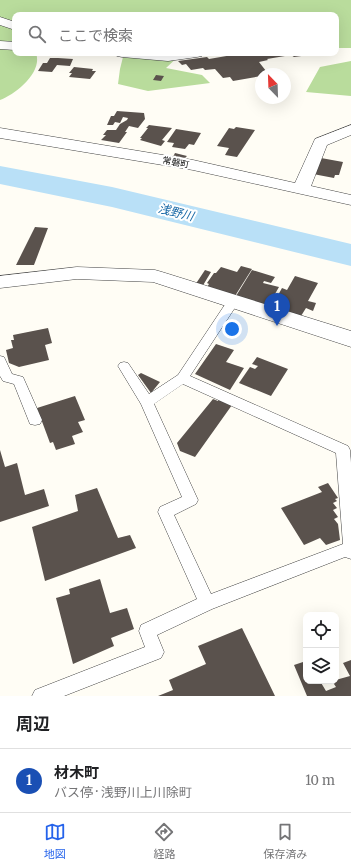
<!DOCTYPE html>
<html lang="ja">
<head>
<meta charset="utf-8">
<style>
  :root { --surface:#fff; --page:#f6f6f6; --text:#202124; --muted:#757577; --line:#e0e0e0; --accent:#2563eb }
  body { margin:0; font-family:Merriweather,"Noto Sans JP",serif; background:var(--page); color:var(--text) }
  .controls { position:absolute; right:12px; bottom:12px; display:grid; overflow:hidden; border-radius:8px; box-shadow:0 4px 16px #0002 }
  .controls button { width:36px; height:36px; display:grid; place-items:center; padding:0; border:0; border-bottom:1px solid var(--line); background:var(--surface); color:var(--text); font:20px sans-serif }
  .compass { position:absolute; left:255px; top:68px; width:36px; height:36px; border-radius:50%; background:var(--surface); box-shadow:0 4px 16px #0002; rotate:337deg }
  .you { position:absolute; left:232px; top:329px; width:14px; height:14px; margin:-10px; border:3px solid #fff; border-radius:50%; background:#1a73e8; box-shadow:0 0 0 6px #1a73e833 }
  .badge { display:grid; place-items:center; width:26px; height:26px; border-radius:50%; background:var(--accent); color:#fff; font-size:13px; font-weight:700 }
  .pin { position:absolute; translate:-50% -33px; filter:drop-shadow(0 1px 2px #0008) }
  .pin::after { content:''; position:absolute; top:21px; width:14px; height:12px; background:inherit; clip-path:polygon(0 0,100% 0,50% 100%) }
  .list { margin:0; padding:0; list-style:none }
  h2 { display:flex; justify-content:space-between; align-items:center; height:52px; margin:0; padding:0 16px; font-size:17px }
  h2 small { font-size:13px; font-weight:400; color:var(--muted) }
  .list li { display:grid; grid-template-columns:26px 1fr auto; gap:12px; align-items:center; box-sizing:border-box; height:64px; padding:0 16px; border-top:1px solid var(--line) }
  .list b { display:block; font-size:15px; white-space:nowrap }
  .list p { margin:0; font-size:13px; white-space:nowrap; color:var(--muted) }
  .list em { font-size:13px; font-style:normal; color:var(--muted) }
  .icon { flex:none; width:22px; height:22px; fill:none; stroke:currentColor; stroke-width:2; stroke-linecap:round; stroke-linejoin:round }
  .map { position:relative; flex:none; width:351px; height:696px; overflow:hidden }
  .search { position:absolute; background:var(--surface); box-shadow:0 4px 16px #0002; left:12px; right:12px; top:12px; height:44px; display:flex; align-items:center; gap:10px; box-sizing:border-box; padding:0 14px; border-radius:8px; color:var(--muted); font-size:15px }
  .sheet { height:116px; background:var(--surface) }
  nav { display:flex; justify-content:space-around; align-items:center; box-sizing:border-box; height:56px; border-top:1px solid var(--line); background:var(--surface); font-size:11px; color:var(--muted) }
  nav a { display:grid; justify-items:center; gap:2px }
  nav .on { color:var(--accent) }
  .map>svg:first-child { display:block }
  .forest { fill:#b9dc9c }
  .lines { fill:none; stroke-linecap:round; stroke-linejoin:round }
  .river { fill:#b9e0f7; fill-rule:evenodd }
  .building { fill:#5a524d }
  .service-casing { stroke:#444; stroke-width:1 }
  .minor-casing { stroke:#444; stroke-width:1 }
  .tertiary-casing { stroke:#444; stroke-width:1 }
  .service { fill:#fff; fill-rule:evenodd }
  .minor { fill:#fff; fill-rule:evenodd }
  .tertiary { fill:#fff; fill-rule:evenodd }
  .labels { text-anchor:middle; dominant-baseline:central; stroke-width:4; stroke-linejoin:round; paint-order:stroke }
  .far-street-label { font-size:9px; fill:#111; stroke:#fff }
  .water-label { font-size:12px; font-style:italic; fill:#1768a6; stroke:#fff }
</style>
</head>
<body>
<div class="map">
<svg width="351" height="696" viewBox="0 0 351 696">
  <rect width="100%" height="100%" fill="#fffdf5"/>
  <path class="forest" d="M0 0H351V48H336V15H102L91 13 15 15V53H36C43 72 16 94 0 100Z
    M124 53H182L166 68 202 75 210 83 148 91 118 84 120 69Z
    M351 61V96L306 92 320 67Z"/>
  <g class="lines">
    <path class="river" d="M0 166 112 187 351 244V266L112 207 0 184Z"/>
  </g>
  <path class="building" d="M244 53H316V54L294 57 291 55 267 59 268 60 259 62 266 71 262 72 265 74H261V76L233 81 230 77 223 78 215 69 205 70 203 68 191 70 186 64 182 65 178 61 207 57 209 59Z
    M50 58H58L73 59 70 66 57 65 52 72 38 71 43 63H47Z
    M74 67 93 69 92 71H96L90 79 69 77 72 73H69Z
    M156 75 164 76 161 81 153 80Z
    M117 111 144 113 145 119 138 128 129 126 125 132H127L119 143 101 140 106 135H103L107 130H116L120 124 127 120 128 118 123 117 120 123 115 122 113 125H107L111 116H114Z
    M149 125 172 128 162 140 165 141 161 146 140 140 142 138H140L148 128H146Z
    M236 127 255 130 237 157 225 155 229 148 217 146 229 128 234 129Z
    M176 129 201 133 194 145 189 144 185 149 172 147 174 143 167 142Z
    M175 153 187 156 184 159 173 157Z
    M321 158 343 162 339 175H335L334 178 313 174Z
    M35 227 48 228 34 265H16Z
    M241 266 252 269 235 296 207 287 209 284 207 283 214 273H216L221 267 237 272Z
    M205 270 211 272 202 287 195 285Z
    M252 270 275 277 271 283 264 281 263 283 279 287 268 306 236 296Z
    M295 276 318 283 308 301 316 303 313 311 306 308 301 316 272 306 282 288 287 290Z
    M48 328 52 343 45 345 49 360 19 367 9 363 6 350 13 348 11 340H14L13 335Z
    M216 344 234 350 226 362 244 368 230 390 195 374Z
    M257 357 288 369 271 396 239 383 250 367 255 369 258 366 252 364Z
    M141 373 160 382 151 393 138 375Z
    M75 396 85 420 78 422 83 432 72 436 75 444 56 450 53 442 50 443 37 408Z
    M213 399 218 401 219 399 232 405 195 457 180 451 177 443Z
    M0 450 5 467 17 463 25 495 44 489 49 506 0 522Z
    M328 483 338 498 335 499 337 501 333 503 337 508 333 510 338 517 334 519 338 524 340 540 326 545 320 538 304 545 281 508 322 492 318 487Z
    M97 488 118 538 130 535 136 548 45 581 32 527 78 511 75 495Z
    M100 579 110 613 127 608 134 629 111 638 114 646 73 664 56 598 70 594 69 589Z
    M242 628 275 696H158L173 690 169 680 206 664 198 646Z
    M351 660V696H307L294 665 306 661V681H320L326 691 336 687 332 681 350 676 343 663Z"/>
  <g class="lines">
    <g class="service-casing">
      <path id="service" d="M234 296 238 297 240 300 190 376 348 446 350 450 351 463V559L345 557 212 609 157 635 164 652 161 658 64 696H32L35 690 145 647 139 631 141 625 197 599 158 512 160 507 182 497 141 404 118 366 120 363 124 362 128 363 149 394 178 375 230 297ZM183 384 336 453 343 544 211 594 174 515 196 504 198 500 154 404Z
        M0 356 4 357 12 374 23 377 42 420 40 424 35 425 30 424 14 384 3 381 0 376Z"/>
    </g>
    <g class="minor-casing">
      <path id="minor" d="M116 53H203L202 56 197 57 168 61 122 57 117 56Z
        M351 125V135L327 145 311 186 351 195V205L193 170 0 138V128L193 160 295 183 315 139Z
        M77 267 155 270 162 272 351 331V347L153 282 77 279 0 288V276Z"/>
    </g>
    <g class="tertiary-casing">
      <path id="tertiary" d="M0 17 15 22V30L0 25Z
        M0 41 15 42V50L0 49Z"/>
    </g>
    <use href="#service" class="service"/>
    <use href="#minor" class="minor"/>
    <use href="#tertiary" class="tertiary"/>
  </g>
  <g class="labels">
    <g class="far-street-label">
      <text transform="translate(176 162) rotate(10)">常磐町</text>
    </g>
    <g class="water-label">
      <text transform="translate(176 212) rotate(14)">浅野川</text>
    </g>
  </g>
</svg>
<div class="controls">
<button><svg class="icon" aria-label="locate" viewBox="0 0 24 24"><circle cx="12" cy="12" r="6"/><path d="M12 2v4M12 18v4M2 12h4M18 12h4"/></svg></button>
<button><svg class="icon" aria-label="layers" viewBox="0 0 24 24"><path d="M12 4l9 5-9 5-9-5zM3 14l9 5 9-5"/></svg></button>
</div>
<svg class="compass" viewBox="-18 -18 36 36"><path d="M0-13l5 13h-10z" fill="#e53935"/><path d="M0 13l5-13h-10z" fill="#757577"/></svg>
<div class="you"></div>
<div class="pin badge" style="left:277px;top:326px;background:#1a4fb4">1</div>
<div class="search"><svg class="icon" aria-label="search" viewBox="0 0 24 24"><circle cx="10" cy="10" r="6"/><path d="M15 15l6 6"/></svg>ここで検索</div>
</div>
<section class="sheet">
<h2>周辺<small></small></h2>
<ul class="list">
<li><span class="badge" style="background:#1a4fb4">1</span><div><b>材木町</b><p>バス停 · 浅野川上川除町</p></div><em>10 m</em></li>
</ul>
</section>
<nav>
<a class="on"><svg class="icon" aria-label="map" viewBox="0 0 24 24"><path d="M3 6l6-2 6 2 6-2v14l-6 2-6-2-6 2zM9 4v14M15 6v14"/></svg>地図</a>
<a><svg class="icon" aria-label="directions" viewBox="0 0 24 24"><path d="M12 3l9 9-9 9-9-9zM9 14v-3h6M13 9l2 2-2 2"/></svg>経路</a>
<a><svg class="icon" aria-label="saved" viewBox="0 0 24 24"><path d="M7 4h10v16l-5-4-5 4z"/></svg>保存済み</a>
</nav>
</body>
</html>
